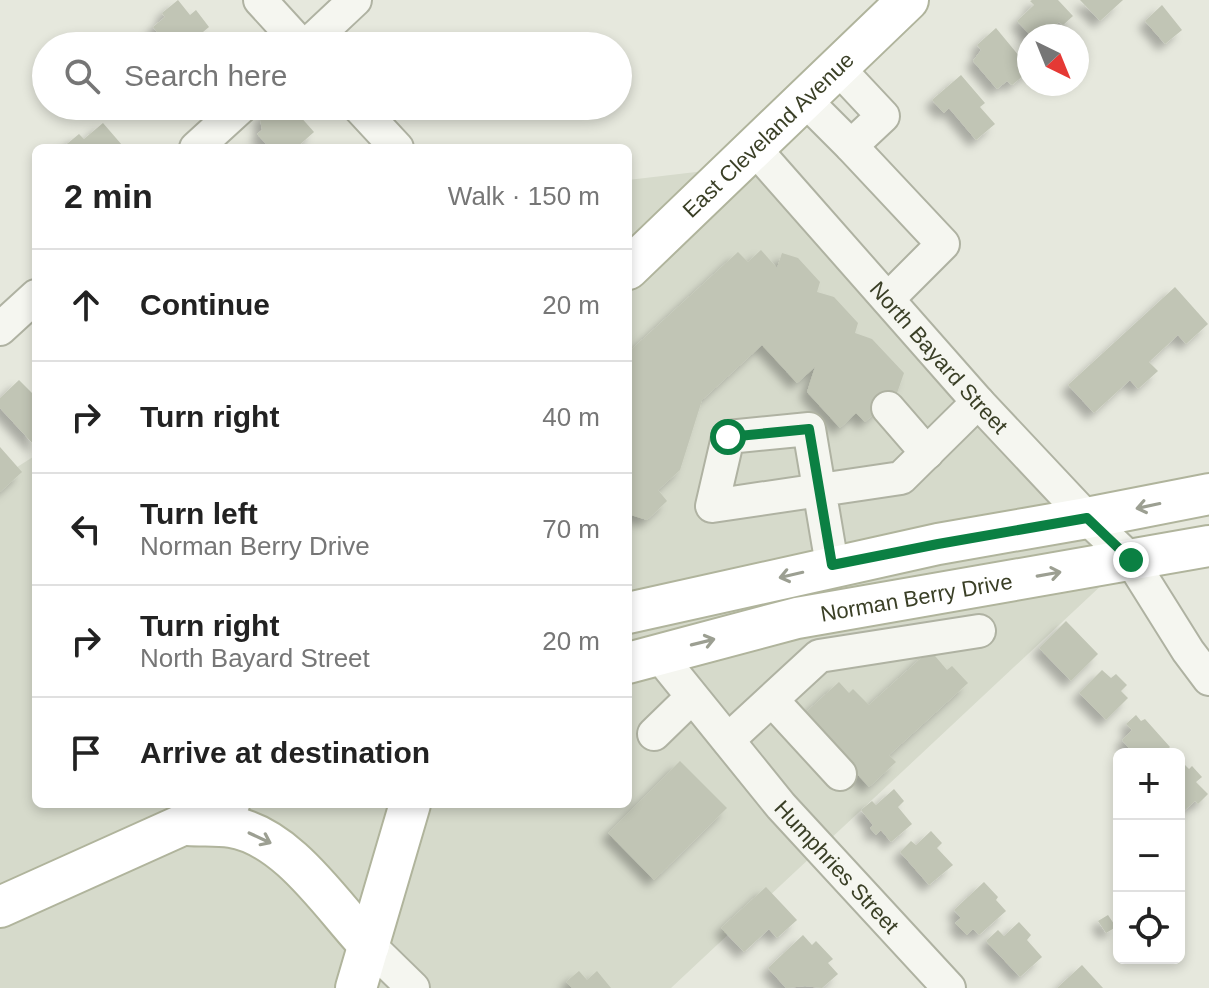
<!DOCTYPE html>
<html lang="en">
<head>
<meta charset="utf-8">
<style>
  :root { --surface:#fff; --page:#f6f6f6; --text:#222; --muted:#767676; --line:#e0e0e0 }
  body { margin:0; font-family:Arial,sans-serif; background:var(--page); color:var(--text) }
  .controls { position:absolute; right:24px; bottom:24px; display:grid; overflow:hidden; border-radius:12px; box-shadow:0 4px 12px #0003 }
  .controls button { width:72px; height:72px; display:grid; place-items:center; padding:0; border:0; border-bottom:2px solid var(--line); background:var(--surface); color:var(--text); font:40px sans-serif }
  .compass { position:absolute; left:1017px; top:24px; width:72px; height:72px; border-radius:50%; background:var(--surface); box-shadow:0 4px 12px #0003; rotate:137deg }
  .stop { position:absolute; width:24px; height:24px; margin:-18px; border:6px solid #0b8043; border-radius:50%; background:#fff }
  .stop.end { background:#0b8043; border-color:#fff; box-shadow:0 2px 8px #0008 }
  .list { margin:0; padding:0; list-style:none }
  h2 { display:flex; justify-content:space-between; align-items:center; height:104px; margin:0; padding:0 32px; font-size:34px }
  h2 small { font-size:26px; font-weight:400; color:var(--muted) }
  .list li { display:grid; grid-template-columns:52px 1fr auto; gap:24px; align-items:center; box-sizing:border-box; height:112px; padding:0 32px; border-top:2px solid var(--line) }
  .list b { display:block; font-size:30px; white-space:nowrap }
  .list p { margin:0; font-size:26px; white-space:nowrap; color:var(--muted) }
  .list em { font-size:26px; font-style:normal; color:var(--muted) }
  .icon { flex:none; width:44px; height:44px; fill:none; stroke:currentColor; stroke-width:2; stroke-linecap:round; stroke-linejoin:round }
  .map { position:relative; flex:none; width:1209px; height:988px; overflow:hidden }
  .search { position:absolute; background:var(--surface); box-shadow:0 4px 12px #0003; left:32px; top:32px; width:600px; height:88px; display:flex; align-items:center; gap:20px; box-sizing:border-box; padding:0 28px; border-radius:44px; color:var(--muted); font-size:30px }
  .panel { position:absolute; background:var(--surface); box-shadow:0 4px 12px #0003; left:32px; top:144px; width:600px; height:664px; border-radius:12px }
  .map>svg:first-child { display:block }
  .built { fill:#d6dacb }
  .building { fill:#c1c5b5; filter:url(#shadow) }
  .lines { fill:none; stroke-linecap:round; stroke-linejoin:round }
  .minor-casing { stroke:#afb2a2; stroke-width:36 }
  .major-casing { stroke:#b0b49c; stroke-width:44 }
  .minor { stroke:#f5f6f0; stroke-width:32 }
  .major { stroke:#fff; stroke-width:40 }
  .oneway { stroke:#9c9f92 }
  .route { stroke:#0b8043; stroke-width:10 }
  .labels { text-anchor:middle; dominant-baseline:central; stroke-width:6; stroke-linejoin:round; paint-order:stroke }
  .street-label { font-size:22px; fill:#3a3f26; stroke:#f4f5ed }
</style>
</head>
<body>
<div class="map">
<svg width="1209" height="988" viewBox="0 0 1209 988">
  <defs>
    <filter id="shadow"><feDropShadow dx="-7" dy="7" stdDeviation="4" flood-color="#0004"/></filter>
  </defs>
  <rect width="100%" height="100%" fill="#e6e8dd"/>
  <path class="built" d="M747 166 1121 567 671 988H0V478L36 455V804H628V180Z"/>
  <path class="building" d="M178 0 190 15 196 10 209 27 186 46H169L153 27 165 17 162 13Z
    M1032 0H1058L1073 16 1063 25 1059 22 1055 26 1064 36H1031L1017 21 1034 5 1030 1Z
    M1080 0H1123L1100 21Z
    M1162 5 1182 30 1165 44 1145 21Z
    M996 28 1029 68V71L1012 85 1007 81 997 89 973 61 981 50 977 45Z
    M961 75 985 103 980 107 995 124 976 140 949 108 944 113 932 100Z
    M275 106H291L314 132 296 148H282L279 144 270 148 257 134 262 130 260 119Z
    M103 123 122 145 118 148H62L79 134 84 139Z
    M761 250 777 268 782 253 798 258 820 282 817 292 834 297 858 323 855 333 872 339 904 373 897 393 865 422 856 413 840 428 807 392 815 367 797 383 762 345 702 400 680 470 658 490 667 501 647 520 628 514V361L632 349 738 252 748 262Z
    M1175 287 1208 324 1186 344 1178 335 1149 362 1158 371 1138 389 1130 380 1094 413 1068 385Z
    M19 380 36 397V447L0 408V398Z
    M0 447 22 472 0 492Z
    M1066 621 1098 654 1071 681 1039 648Z
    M930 650 947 670 952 666 968 683 889 755 896 762 869 787 803 715 839 682 849 693 853 689 869 705Z
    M1102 670 1111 678 1116 674 1127 685 1121 691 1128 698 1106 720 1079 693Z
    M1136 715 1141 721 1145 719 1170 747 1162 754H1134L1122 740 1132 730 1126 724Z
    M680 761 727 808 654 880 608 833Z
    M1181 761 1189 769 1192 766 1202 777 1196 782 1208 794 1198 804 1195 801 1184 811 1179 805Z
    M894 789 904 801 898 807 912 824 891 842 881 830 876 835 870 828 873 825 861 810 872 801 876 805Z
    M931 831 942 843 937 848 953 865 929 885 900 852 911 841 916 845Z
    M984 882 998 897 996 900 1006 911 979 935 973 929 967 935 955 923 961 918 954 910Z
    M766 887 797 920 777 938 769 929 744 952 721 928Z
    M1108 915 1116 927 1106 933 1098 921Z
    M1019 922 1031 935 1027 940 1042 957 1020 977 986 941 998 930 1004 936Z
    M803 935 812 945 816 941 833 959 828 963 838 974 822 988 805 986 786 988 768 968Z
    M1082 965 1103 988H1057Z
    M579 971 587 980 597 971 611 988H572L566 982Z"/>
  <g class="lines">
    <g class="minor-casing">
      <g id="minor">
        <path d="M260 0 302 46"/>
        <path d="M306 46 355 0"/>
        <path d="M805 100 851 146 883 116 838 68"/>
        <path d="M358 106 397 148"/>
        <path d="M851 146 943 244 888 299"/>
        <path d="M196 148 242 106"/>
        <path id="s1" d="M755 149 978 402 1087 518 1131 560 1188 651 1209 679"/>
        <path d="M0 329 36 296"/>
        <path d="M888 408 927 453"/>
        <path d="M832 565 809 429 728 437 712 506 901 478 978 402"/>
        <path id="s2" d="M658 654 781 806 949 988"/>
        <path d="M772 700 840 774"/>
        <path d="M654 734 691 698"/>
        <path d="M728 740 819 656 979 631"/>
        <path d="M369 945 413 988"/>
      </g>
    </g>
    <g class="major-casing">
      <g id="major">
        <path id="s3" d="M628 269 908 0"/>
        <path d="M628 613 938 544 1087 518 1209 494"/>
        <path id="s4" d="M628 663 797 618 1209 546"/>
        <path d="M188 825C202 826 218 825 231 827 288 836 332 906 369 945"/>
        <path d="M0 907 229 804"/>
        <path d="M356 988 410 804"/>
      </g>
    </g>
    <use href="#minor" class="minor"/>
    <use href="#major" class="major"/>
  </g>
  <defs><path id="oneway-shaft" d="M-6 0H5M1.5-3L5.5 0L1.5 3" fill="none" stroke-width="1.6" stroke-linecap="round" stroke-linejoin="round" transform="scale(2)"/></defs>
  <g class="oneway">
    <use href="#oneway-shaft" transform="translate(1148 506) rotate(168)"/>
    <use href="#oneway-shaft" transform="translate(1049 574) rotate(-10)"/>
    <use href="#oneway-shaft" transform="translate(791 575) rotate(167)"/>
    <use href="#oneway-shaft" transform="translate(703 642) rotate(-14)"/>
    <use href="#oneway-shaft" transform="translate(260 838) rotate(25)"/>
  </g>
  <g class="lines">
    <path class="route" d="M728 437 809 429 832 565 938 544 1087 518 1131 560"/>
  </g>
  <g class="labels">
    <g class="street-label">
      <text stroke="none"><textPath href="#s3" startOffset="194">East Cleveland Avenue</textPath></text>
      <text stroke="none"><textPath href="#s1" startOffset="278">North Bayard Street</textPath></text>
      <text stroke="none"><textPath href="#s4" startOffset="296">Norman Berry Drive</textPath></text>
      <text stroke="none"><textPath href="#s2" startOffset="278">Humphries Street</textPath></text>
    </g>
  </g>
</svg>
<div class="controls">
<button>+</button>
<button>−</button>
<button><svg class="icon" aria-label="locate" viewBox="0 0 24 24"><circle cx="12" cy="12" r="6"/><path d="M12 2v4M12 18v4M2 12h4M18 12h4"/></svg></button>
</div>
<svg class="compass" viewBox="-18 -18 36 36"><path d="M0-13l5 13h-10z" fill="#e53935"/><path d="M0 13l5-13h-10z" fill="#767676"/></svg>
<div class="stop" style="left:728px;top:437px"></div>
<div class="stop end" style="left:1131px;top:560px"></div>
<div class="search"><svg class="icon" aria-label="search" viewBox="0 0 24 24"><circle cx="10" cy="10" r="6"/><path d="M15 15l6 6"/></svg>Search here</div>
<section class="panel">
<h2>2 min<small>Walk · 150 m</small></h2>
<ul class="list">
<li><svg class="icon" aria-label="ahead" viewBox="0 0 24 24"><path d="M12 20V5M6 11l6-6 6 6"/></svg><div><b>Continue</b></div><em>20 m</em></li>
<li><svg class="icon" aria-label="right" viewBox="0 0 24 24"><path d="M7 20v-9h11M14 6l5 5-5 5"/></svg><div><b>Turn right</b></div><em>40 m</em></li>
<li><svg class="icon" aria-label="left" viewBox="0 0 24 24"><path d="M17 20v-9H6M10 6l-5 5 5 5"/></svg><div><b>Turn left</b><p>Norman Berry Drive</p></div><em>70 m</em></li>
<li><svg class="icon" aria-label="right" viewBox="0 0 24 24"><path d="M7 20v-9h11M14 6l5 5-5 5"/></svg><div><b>Turn right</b><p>North Bayard Street</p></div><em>20 m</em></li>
<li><svg class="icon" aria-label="arrive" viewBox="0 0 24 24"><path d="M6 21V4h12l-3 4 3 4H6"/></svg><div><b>Arrive at destination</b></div></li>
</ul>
</section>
</div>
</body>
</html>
